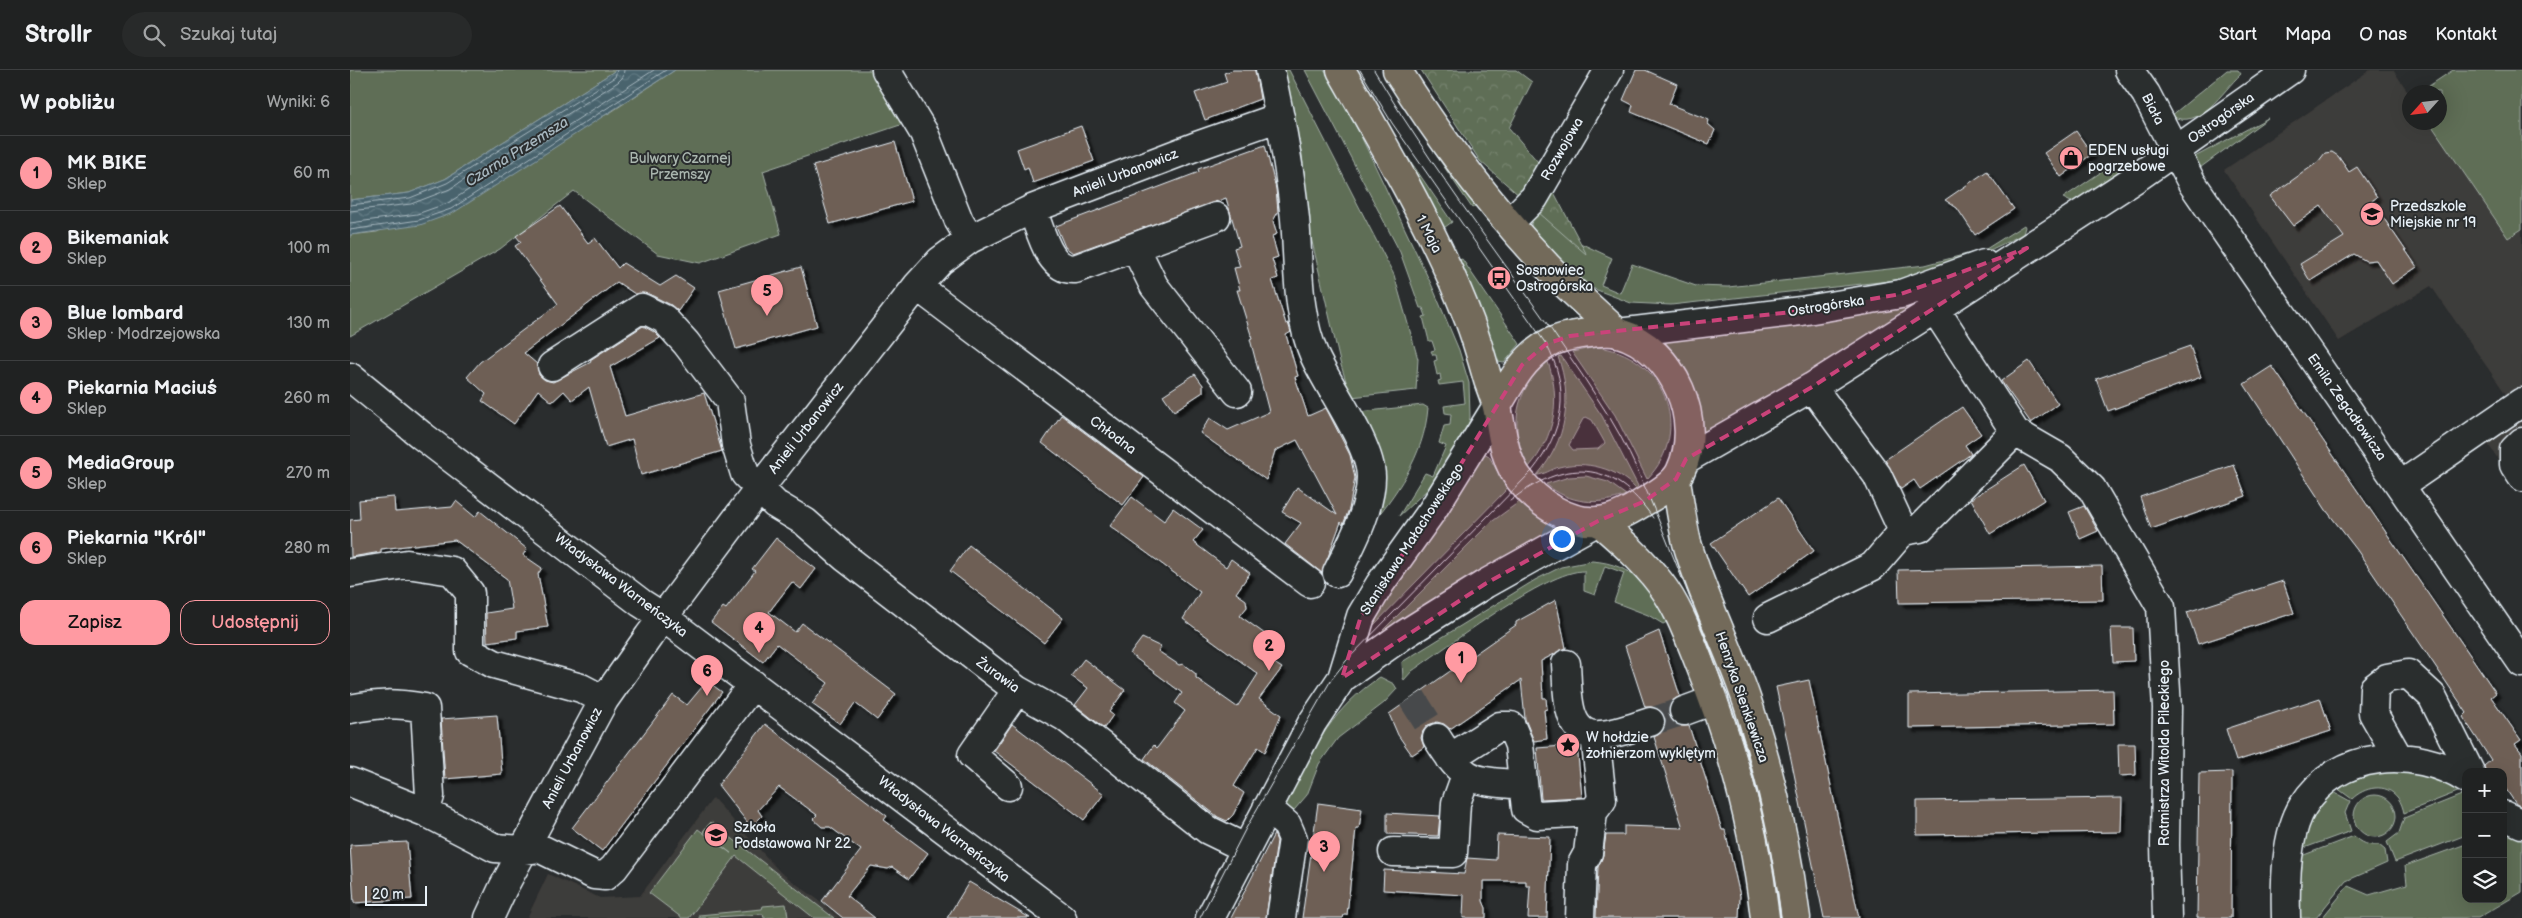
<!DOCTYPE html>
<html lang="pl">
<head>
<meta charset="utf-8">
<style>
  :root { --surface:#202222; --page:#282a2a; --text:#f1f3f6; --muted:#a2a4a5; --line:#3d3f40; --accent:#ff9aa2 }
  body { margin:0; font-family:"Balsamiq Sans",sans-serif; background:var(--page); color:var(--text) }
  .controls { position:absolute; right:15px; bottom:15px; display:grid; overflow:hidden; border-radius:10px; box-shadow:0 5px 20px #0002 }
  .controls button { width:45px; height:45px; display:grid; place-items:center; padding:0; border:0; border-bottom:1px solid var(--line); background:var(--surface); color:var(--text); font:25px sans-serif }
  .compass { position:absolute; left:2052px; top:15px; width:45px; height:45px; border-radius:50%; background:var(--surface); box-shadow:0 5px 20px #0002; rotate:243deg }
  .scale { position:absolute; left:15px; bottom:12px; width:62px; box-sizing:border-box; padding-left:5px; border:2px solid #e8f1f8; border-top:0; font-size:14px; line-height:18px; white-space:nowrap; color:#e8f1f8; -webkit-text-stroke:4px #2a2d2e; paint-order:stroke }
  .you { position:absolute; left:1211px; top:468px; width:18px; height:18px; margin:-12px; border:4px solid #fff; border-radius:50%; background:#1a73e8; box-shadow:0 0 0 8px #1a73e833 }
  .badge { display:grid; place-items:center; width:32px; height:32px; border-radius:50%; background:var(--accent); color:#111; font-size:16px; font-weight:700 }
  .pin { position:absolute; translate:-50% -41px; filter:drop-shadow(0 1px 2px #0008) }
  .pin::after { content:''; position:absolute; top:26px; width:18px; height:15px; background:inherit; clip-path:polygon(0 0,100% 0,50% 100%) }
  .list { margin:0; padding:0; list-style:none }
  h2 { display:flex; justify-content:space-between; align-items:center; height:65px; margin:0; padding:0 20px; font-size:21px }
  h2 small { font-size:16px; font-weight:400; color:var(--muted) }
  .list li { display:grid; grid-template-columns:32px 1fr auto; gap:15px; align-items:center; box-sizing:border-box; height:75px; padding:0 20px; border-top:1px solid var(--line) }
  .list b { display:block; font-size:19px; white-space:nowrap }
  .list p { margin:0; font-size:16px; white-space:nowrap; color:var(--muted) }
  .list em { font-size:16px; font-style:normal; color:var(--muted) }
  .actions { display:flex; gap:10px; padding:15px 20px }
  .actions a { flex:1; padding:11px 0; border:1px solid var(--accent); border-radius:15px; text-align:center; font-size:18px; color:var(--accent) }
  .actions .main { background:var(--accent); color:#111 }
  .icon { flex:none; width:28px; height:28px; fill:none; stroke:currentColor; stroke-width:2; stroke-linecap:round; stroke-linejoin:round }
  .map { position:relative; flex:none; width:2172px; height:848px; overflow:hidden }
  header { display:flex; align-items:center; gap:30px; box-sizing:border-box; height:70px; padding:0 25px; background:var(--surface); border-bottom:1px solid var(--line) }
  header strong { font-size:24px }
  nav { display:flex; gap:28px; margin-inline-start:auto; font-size:18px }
  .search { width:350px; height:45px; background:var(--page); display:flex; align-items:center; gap:12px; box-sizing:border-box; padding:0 18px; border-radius:28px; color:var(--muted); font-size:19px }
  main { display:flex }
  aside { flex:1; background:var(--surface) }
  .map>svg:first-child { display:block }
  .built { fill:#3e3c3a }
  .green { fill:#5f6e56; stroke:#a4b0a7; fill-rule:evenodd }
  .forest { fill:url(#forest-crowns); stroke:#a4b0a7 }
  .water { fill:url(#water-waves); stroke:#889ca5 }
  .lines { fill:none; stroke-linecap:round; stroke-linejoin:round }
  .shore { stroke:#a8b8c0; stroke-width:1 }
  .building { fill:#6e5e55; stroke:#e8f1f8; filter:url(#shadow) }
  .minor-tunnel { stroke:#464a4c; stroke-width:28; stroke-dasharray:28 14; stroke-linecap:butt }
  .minor-casing { stroke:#e8f1f8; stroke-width:31 }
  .major-casing { stroke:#e8f1f8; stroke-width:31 }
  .minor { stroke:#2a2d2e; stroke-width:28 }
  .major { stroke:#736b5a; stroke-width:28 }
  .tram { stroke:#e8f1f8; stroke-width:1 }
  .marked { fill:#ca437a; fill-opacity:0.2; stroke:#ca437a; stroke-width:4; stroke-dasharray:10 6; stroke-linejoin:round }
  .labels { text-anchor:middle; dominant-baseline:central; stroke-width:4; stroke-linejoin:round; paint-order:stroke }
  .street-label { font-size:14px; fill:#e8f1f8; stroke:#2a2d2e }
  .poi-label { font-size:14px; fill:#e8f1f8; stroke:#2a2d2e; text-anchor:start }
  .park-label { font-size:14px; fill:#aab6af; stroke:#2a2d2e }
  .water-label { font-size:15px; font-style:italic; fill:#a8b8c0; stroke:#2a2d2e }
</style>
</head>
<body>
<header>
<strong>Strollr</strong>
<div class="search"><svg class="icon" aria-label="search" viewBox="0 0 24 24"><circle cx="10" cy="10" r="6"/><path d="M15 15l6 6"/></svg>Szukaj tutaj</div>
<nav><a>Start</a><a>Mapa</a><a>O nas</a><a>Kontakt</a></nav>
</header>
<main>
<aside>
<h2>W pobliżu<small>Wyniki: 6</small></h2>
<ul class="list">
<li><span class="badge">1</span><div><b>MK BIKE</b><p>Sklep</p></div><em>60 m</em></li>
<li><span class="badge">2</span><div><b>Bikemaniak</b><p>Sklep</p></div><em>100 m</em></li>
<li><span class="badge">3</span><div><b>Blue lombard</b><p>Sklep · Modrzejowska</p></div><em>130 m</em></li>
<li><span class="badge">4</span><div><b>Piekarnia Maciuś</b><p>Sklep</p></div><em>260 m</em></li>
<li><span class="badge">5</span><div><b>MediaGroup</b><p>Sklep</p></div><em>270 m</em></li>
<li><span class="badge">6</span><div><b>Piekarnia &quot;Król&quot;</b><p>Sklep</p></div><em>280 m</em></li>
</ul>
<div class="actions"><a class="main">Zapisz</a><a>Udostępnij</a></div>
</aside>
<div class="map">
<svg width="2172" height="848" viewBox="0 0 2172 848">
  <defs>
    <pattern id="forest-crowns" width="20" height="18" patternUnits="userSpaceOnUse" patternTransform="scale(1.25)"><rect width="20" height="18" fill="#5f6e56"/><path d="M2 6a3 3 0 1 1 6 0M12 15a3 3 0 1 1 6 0" fill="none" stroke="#76836f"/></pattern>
    <pattern id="water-waves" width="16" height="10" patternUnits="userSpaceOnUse" patternTransform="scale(1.25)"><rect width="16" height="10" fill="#48636d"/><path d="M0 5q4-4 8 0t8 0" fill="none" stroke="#627a83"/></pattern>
    <filter id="shadow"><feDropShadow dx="4.5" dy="4.5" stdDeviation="1" flood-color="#0009"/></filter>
  </defs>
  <rect width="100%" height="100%" fill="#2a2d2e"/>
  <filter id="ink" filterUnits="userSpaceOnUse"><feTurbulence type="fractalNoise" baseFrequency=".02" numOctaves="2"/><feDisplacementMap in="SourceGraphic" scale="10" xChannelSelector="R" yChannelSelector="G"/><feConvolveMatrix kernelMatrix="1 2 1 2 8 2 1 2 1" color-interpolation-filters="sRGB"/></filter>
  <g filter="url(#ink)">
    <path class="built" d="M2020 0H2043L2059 23 2060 52 2080 53 2158 167 2172 159V424L2135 370 2171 346 2081 216 1989 271 1874 100Z
      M363 728 430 802 493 848H177L198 804 250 828 290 826Z"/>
    <path class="green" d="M0 0H266L95 109 59 123 0 130Z
      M325 0H548L577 46 413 101 431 164 350 193 308 184 224 121 150 179 0 266V165L27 162 261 42Z
      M928 0H939L1044 205 1068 289 1066 320 1001 327 990 292 960 163 952 84Z
      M955 0H975L1008 60 1082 216 1109 280 1119 313 1120 347 1118 358 1092 406 1049 446 1075 403 1083 406 1096 376 1089 373 1094 356 1100 355 1101 344 1095 343 1094 336 1115 333 1113 312 1089 315 1088 311 1091 310 1090 304 1087 305 1084 291 1087 290 1086 285H1083L1081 281 1085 280 1082 271H1079L1073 247 1076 246 1073 238H1070L1050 182Z
      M1877 0H1888L1891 4C1872 21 1851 61 1821 46Z
      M2103 0H2172V159L2158 168 2080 53 2090 52V22H2070Z
      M1051 28 1128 134 1122 138 1049 30Z
      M1918 48 1843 103 1841 89Z
      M1048 73 1102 152 1091 160Z
      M1763 94 1769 102 1723 133 1713 128Z
      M1188 140 1230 173 1262 188 1251 215 1270 223 1282 194 1346 216 1378 217 1575 195 1636 179 1674 155 1675 157 1673 164C1632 185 1593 201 1548 210L1321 235 1281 233 1234 215 1187 168 1181 159V149Z
      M1112 189 1170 274 1154 293 1148 292 1107 191Z
      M1567 231 1568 236 1361 366 1353 363C1349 323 1341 301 1314 271Z
      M1246 277C1313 282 1345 360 1297 409L1265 345 1222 282Z
      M1211 286 1252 346 1288 416 1286 419C1267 398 1235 390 1209 397 1202 399 1193 405 1187 405 1217 371 1223 328 1208 287ZM1236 347 1242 350 1255 373 1248 379 1223 380 1219 375 1233 349Z
      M1198 292C1211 329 1205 367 1179 397 1158 360 1164 319 1198 292Z
      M1073 335 1078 338C1074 387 1046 424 1016 461L1009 342Z
      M1134 383 1139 386 1157 419 1021 558 1022 552Z
      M1236 406 1258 412 1276 425C1249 436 1219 434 1196 414L1219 407Z
      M1169 432 1202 455 1204 460 1031 566 1028 565 1140 453Z
      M1242 491C1285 494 1298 519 1319 551L1313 554 1298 545 1264 532 1274 503 1255 496 1245 525 1234 521V501C1197 500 1097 577 1062 601L1054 610 1053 608 1052 592 1185 510 1211 497Z
      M1030 607 1044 614 1047 619 1034 633 988 668 969 694 957 725 939 746 936 731 939 722C967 674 982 639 1030 607Z
      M2019 699 2081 705 2110 721 2054 743C2053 738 2051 732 2048 728 2036 712 2014 717 2002 729L1983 715Z
      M1978 719 2000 731 1995 743 2001 761 1946 781 1948 766Z
      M2114 724 2116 765 2045 792 2037 772 2049 763 2054 748Z
      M2004 746a21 21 0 1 1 42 0a21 21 0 1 1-42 0Z
      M361 752 484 848H464L386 786 339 848H332L299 823 348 759 382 784 353 761Z
      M2153 761 2172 768V822L2128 848H1972L1998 816 2019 825 2057 814 2055 796 2116 774V829H2153Z
      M2004 766C2012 773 2018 776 2029 775L2035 780 2037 793 1996 811 1966 848H1948L1946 788Z
      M436 834 438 847 414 848 413 844 349 848V845L412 839 413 836Z"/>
    <path class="forest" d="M1071 0H1166L1182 12 1159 58 1188 92 1237 185 1130 91Z"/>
    <path class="water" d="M266 0H325L103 143 70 155 0 165V130L59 123 95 109Z"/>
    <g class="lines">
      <path class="shore" d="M0 135 60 128 97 113 265 7 267 0
        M0 141 61 134 100 119 268 12 273 7 274 0
        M0 153 67 144 98 133 304 0
        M0 160 69 150 101 139 316 0"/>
    </g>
    <path class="building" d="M883 0H905L910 29 855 50 845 23 877 12 874 3Z
      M1286 0H1295L1327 14 1319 34 1359 50 1358 54 1365 60 1359 74 1281 42 1283 35 1273 30Z
      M731 56 744 91 683 113 678 97 674 99 667 79Z
      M1726 61 1742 84 1711 107 1694 83Z
      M545 72 562 131 480 154 463 96Z
      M915 75 926 119 928 142 923 151 927 164 922 166 928 187 922 189 928 208 922 210 936 254 938 253 941 262 936 265 948 306 945 307 958 346 976 338 1000 385 1005 408 999 439 993 455 991 452 972 503 935 474 951 453 932 442 947 417 987 445 947 370 925 381 916 410 850 363 860 348 878 360 919 342 900 269 902 268 887 220H890L884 198 890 197 884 178 890 176 876 128 723 183 715 177 706 156 849 102 848 99Z
      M1982 82 1988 86 1999 102 2007 97 2027 127 2022 131 2067 197 2042 214 2026 190 2016 191 2004 184 1960 211 1950 194 1994 167 1971 136 1943 156 1920 126 1968 92 1975 83Z
      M1637 101 1664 139 1625 165 1607 138 1595 130Z
      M210 136 238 173 245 168 268 198 273 193 310 216 326 206 344 218 328 241 321 235 299 224H285L267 212 174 283 187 294 189 305 195 310 203 312 241 292 240 290 293 256 304 262 310 268 260 297 275 346 354 323 372 381 291 405 282 369 256 377 239 317 222 330 214 321 202 332 188 320 164 354 132 331 136 324 117 307 130 292 208 234 165 176 171 172 166 166Z
      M451 197 467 256 386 279 369 220Z
      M1840 276 1851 307 1758 341 1746 309Z
      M1679 291 1708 334 1681 353 1651 311Z
      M1922 296 2146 623 2141 627 2171 670 2165 674 2172 683V737L2166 734 2153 715V702H2135L2134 696 2141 690 2113 647 2117 643 2007 480 1976 440 1894 314Z
      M845 304 853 315V322L824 341 813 325Z
      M1612 337 1631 364 1615 375 1621 384 1570 419 1564 410 1551 419 1535 390Z
      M711 345 794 407 773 435 692 373Z
      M1674 395 1694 430 1640 464 1621 429Z
      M1884 395 1896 426 1801 459 1790 427Z
      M44 427 45 442 102 437 106 431 125 447 130 441 177 479 173 485 192 498 188 504 198 557 167 561V568L137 572 136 543 162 539 157 509 105 470 31 479V482L1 487 0 450 10 449 9 430Z
      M782 427 814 451 823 438 853 460 843 472 876 497 881 489 900 503 886 523 896 530 897 537 890 546 926 572 915 587 932 598 909 629 931 645 915 682 908 677 884 716 894 723 883 745 877 751 868 747 794 689 804 675 807 678 835 641 825 633 832 623 780 584 792 568 811 577 808 581 829 595 833 594 846 604V608L887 637 908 604 833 549 850 522 760 456Z
      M1428 428 1464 481 1398 527 1361 473Z
      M1734 436 1748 461 1730 469 1719 442Z
      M426 468 466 499 451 519 442 512 419 542 445 562 452 553 546 624 527 650 505 633 490 654 462 634 478 613 427 574 413 592 361 552 373 537 376 539 405 501 402 499Z
      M619 475 713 548 694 573 600 501Z
      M1752 496 1753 530 1549 533 1548 500Z
      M1933 511 1944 543 1848 574 1837 542Z
      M1206 530 1216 578 1191 591 1193 628H1196L1197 639 1194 640 1197 669 1184 671 1175 649 1171 610 1100 659 1094 654 1087 652 1078 655 1073 661 1071 668 1074 677 1062 685 1048 665 1039 644 1166 555V552Z
      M1761 558H1783L1784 591 1763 592Z
      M1309 561 1330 626 1322 631 1319 638V646L1324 653 1331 656H1339L1372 760H1375L1390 826 1389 848H1246L1248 797 1253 785 1256 765H1274V756L1333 758 1304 667 1312 662 1315 656V648L1310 640 1303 637H1295L1275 576Z
      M734 589 775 620 759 642 763 645 754 658 725 635 738 618 721 606Z
      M1459 610 1469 659 1509 848H1474L1426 617Z
      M357 611 372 622 252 781 222 758 323 625 337 635Z
      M1763 620 1764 654 1559 658V624Z
      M1970 628 1981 661 1886 691 1876 659Z
      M147 645 152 704 95 709 91 649Z
      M415 654 537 746 534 750 578 783 559 809 542 797 538 799 521 796 497 826 525 848H493L472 831 511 780 480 757H472L463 749 467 745 429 717 408 740 412 746 401 757 368 715Z
      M662 654 754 724 734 750 644 681Z
      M1768 674H1785L1786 705 1769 706Z
      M1227 675 1232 727 1191 729 1187 678Z
      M1882 702 1881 848H1847L1849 703Z
      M1772 728 1771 762 1567 765V731Z
      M968 733 1012 739 1009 758H1006L997 845H994L993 848H952Z
      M1037 743 1090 746 1088 766 1037 764Z
      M924 764 927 771 916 848H881Z
      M1147 765 1200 767 1197 848H1178L1180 816H1176V811H1133V831L1136 838V848H1113L1114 825 1033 820 1034 800 1114 804 1117 788 1146 790Z
      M57 772 62 829 4 833 0 775Z
      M619 812 680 848H597Z"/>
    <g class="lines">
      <path class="minor-tunnel" d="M1062 628 1087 668
        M1300 652 1334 641"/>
      <g class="minor-casing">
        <path id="minor" d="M536 0 574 63 609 151 620 169
          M920 0C931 50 940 99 945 149 949 196 946 243 965 287 979 318 1021 375 1021 407 1021 439 1001 475 987 503
          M1779 0 1796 24 1842 113 2172 593
          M682 139C691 160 698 201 725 199L866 147
          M1159 153 1184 128 1259 0
          M785 177 804 216 887 322
          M567 216 960 513
          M1585 239 1665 362 1710 388 1742 419 1811 537 1817 638 1815 775 1817 848
          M1268 263 1451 241 1551 224 1634 194
          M202 296 292 238 314 249 336 273 380 331 386 375 395 404 425 434 455 452 496 488 667 620 715 647 858 760 895 778
          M0 307 71 365 291 533 313 547 712 848
          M2172 372 2164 380V395L2172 407
          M1336 389 1462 317 1585 239 1789 106 1940 0
          M2051 415 2172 332
          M1553 461 1570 458 1665 362
          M0 503 57 494 102 501 120 523V581L144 594 231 618 254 630
          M1418 548 1523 496 1553 461 1527 405 1462 317
          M1216 594C1218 618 1214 668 1250 665 1267 664 1284 657 1300 652
          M992 608 1011 546 1030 514 1082 441 1147 336
          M0 639C29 633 46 633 75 638L80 726 75 742
          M1334 641 1364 630
          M1087 668C1116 714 1121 710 1173 715
          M2048 687 2023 643 2024 618 2037 608 2058 604 2082 626 2120 702
          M1100 688 1150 656H1161L1169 675 1176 739 1187 745 1243 742 1252 730 1245 665
          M0 712 75 742 145 778 173 780 189 778 244 805 255 806 264 798 403 614
          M658 716 622 685 667 620
          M917 738 937 755 943 769 931 848
          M2153 745 2172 754
          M1043 782 1103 783 1106 733 1116 705
          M139 848 153 818 254 630 299 566 409 419 567 216 590 191 620 169 682 139 847 76 930 47
          M860 848 962 653 992 608 1055 564 1135 514 1248 451
          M1230 848 1232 794 1238 783 1243 742
          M1936 848C1935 815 1935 765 1953 736 1988 680 2064 676 2116 709"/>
      </g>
      <g class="major-casing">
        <path id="major" d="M991 0C1037 81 1086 163 1119 250 1127 270 1132 290 1138 310 1141 319 1145 328 1147 337 1153 363 1153 389 1170 410 1188 433 1218 454 1249 451 1267 449 1283 439 1297 430 1309 423 1324 414 1330 402 1355 351 1324 279 1269 263 1258 260 1242 263 1231 264 1218 266 1204 269 1194 276 1171 291 1160 314 1147 336
          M1047 0C1091 70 1141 137 1198 197 1220 220 1245 241 1268 263
          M1326 409C1329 430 1332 452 1337 473 1353 529 1381 581 1399 637 1421 705 1437 777 1446 848
          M1248 451C1270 470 1292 489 1310 513 1327 535 1337 562 1347 587 1381 671 1405 759 1415 848"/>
      </g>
      <use href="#minor" class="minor"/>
      <use href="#major" class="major"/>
      <path class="tram" d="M1024 0C1095 122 1186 229 1260 348 1288 394 1307 447 1327 496 1374 612 1416 723 1431 848
        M1160 431C1214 389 1262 388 1303 448
        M850 848 895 760 981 610 996 591 1182 401C1214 361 1221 320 1196 274L1042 53 1010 0"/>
    </g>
  </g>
  <path class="marked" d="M1677 178 1462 317 1336 389 1326 409 1295 431 1248 451 1135 514 992 608 1011 546 1082 441 1172 295 1196 274 1220 266 1451 241 1551 224Z"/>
  <defs>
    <g id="shop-disc" transform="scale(1.25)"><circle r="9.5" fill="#ff9aa2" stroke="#2a2d2e"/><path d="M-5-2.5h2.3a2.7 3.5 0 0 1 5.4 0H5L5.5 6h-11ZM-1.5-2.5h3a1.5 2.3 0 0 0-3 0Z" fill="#111"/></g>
    <g id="school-disc" transform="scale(1.25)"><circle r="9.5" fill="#ff9aa2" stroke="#2a2d2e"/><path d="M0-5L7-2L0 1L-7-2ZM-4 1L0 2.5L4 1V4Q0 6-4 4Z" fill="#111"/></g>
    <g id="bus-disc" transform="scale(1.25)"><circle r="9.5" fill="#ff9aa2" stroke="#2a2d2e"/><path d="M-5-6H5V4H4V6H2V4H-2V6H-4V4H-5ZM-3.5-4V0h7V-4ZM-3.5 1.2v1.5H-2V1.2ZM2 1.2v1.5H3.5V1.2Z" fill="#111"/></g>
    <g id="sight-disc" transform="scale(1.25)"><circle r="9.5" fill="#ff9aa2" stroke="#2a2d2e"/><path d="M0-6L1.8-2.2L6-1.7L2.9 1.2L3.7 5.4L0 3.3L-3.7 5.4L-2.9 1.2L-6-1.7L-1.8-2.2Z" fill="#111"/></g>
  </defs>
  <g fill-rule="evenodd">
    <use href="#shop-disc" x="1721" y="88"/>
    <use href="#school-disc" x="2022" y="144"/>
    <use href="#bus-disc" x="1149" y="208"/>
    <use href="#sight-disc" x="1218" y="675"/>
    <use href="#school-disc" x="366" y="765"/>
  </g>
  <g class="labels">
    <g class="street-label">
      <text transform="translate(1803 39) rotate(63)">Biała</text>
      <text transform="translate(1871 48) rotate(-35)">Ostrogórska</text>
      <text transform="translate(1212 79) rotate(-60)">Rozwojowa</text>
      <text transform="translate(775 103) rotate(-21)">Anieli Urbanowicz</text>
      <text transform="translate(1079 164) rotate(63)">1 Maja</text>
      <text transform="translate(1476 236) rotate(-9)">Ostrogórska</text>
      <text transform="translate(1997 337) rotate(55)">Emila Zegadłowicza</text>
      <text transform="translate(456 358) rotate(-52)">Anieli Urbanowicz</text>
      <text transform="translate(763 365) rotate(37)">Chłodna</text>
      <text transform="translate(1062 469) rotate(-57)">Stanisława Małachowskiego</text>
      <text transform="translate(271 515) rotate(37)">Władysława Warneńczyka</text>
      <text transform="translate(648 605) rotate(36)">Żurawia</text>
      <text transform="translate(1392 627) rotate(71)">Henryka Sienkiewicza</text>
      <text transform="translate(1814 683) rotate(-90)">Rotmistrza Witolda Pileckiego</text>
      <text transform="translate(222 688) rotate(-62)">Anieli Urbanowicz</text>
      <text transform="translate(594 759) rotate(38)">Władysława Warneńczyka</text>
    </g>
    <g class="poi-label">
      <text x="1738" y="80">EDEN usługi<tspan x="1738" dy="16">pogrzebowe</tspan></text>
      <text x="2040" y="136">Przedszkole<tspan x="2040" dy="16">Miejskie nr 19</tspan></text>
      <text x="1166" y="200">Sosnowiec<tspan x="1166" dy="16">Ostrogórska</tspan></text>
      <text x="1236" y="667">W hołdzie<tspan x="1236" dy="16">żołnierzom wyklętym</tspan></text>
      <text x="384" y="757">Szkoła<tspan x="384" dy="16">Podstawowa Nr 22</tspan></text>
    </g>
    <g class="park-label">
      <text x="330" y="88">Bulwary Czarnej<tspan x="330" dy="16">Przemszy</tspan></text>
    </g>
    <g class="water-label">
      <text transform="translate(167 82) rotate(-32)">Czarna Przemsza</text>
    </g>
  </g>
</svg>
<div class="controls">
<button>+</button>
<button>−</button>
<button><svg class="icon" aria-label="layers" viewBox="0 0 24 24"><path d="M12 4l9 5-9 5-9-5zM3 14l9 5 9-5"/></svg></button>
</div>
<svg class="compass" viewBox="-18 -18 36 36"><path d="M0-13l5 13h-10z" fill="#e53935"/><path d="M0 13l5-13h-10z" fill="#a2a4a5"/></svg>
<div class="scale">20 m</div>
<div class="you"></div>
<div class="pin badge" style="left:1111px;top:613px">1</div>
<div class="pin badge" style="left:919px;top:601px">2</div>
<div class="pin badge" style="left:974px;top:802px">3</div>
<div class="pin badge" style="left:409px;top:583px">4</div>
<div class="pin badge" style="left:417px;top:246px">5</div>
<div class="pin badge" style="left:357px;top:626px">6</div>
</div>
</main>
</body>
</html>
